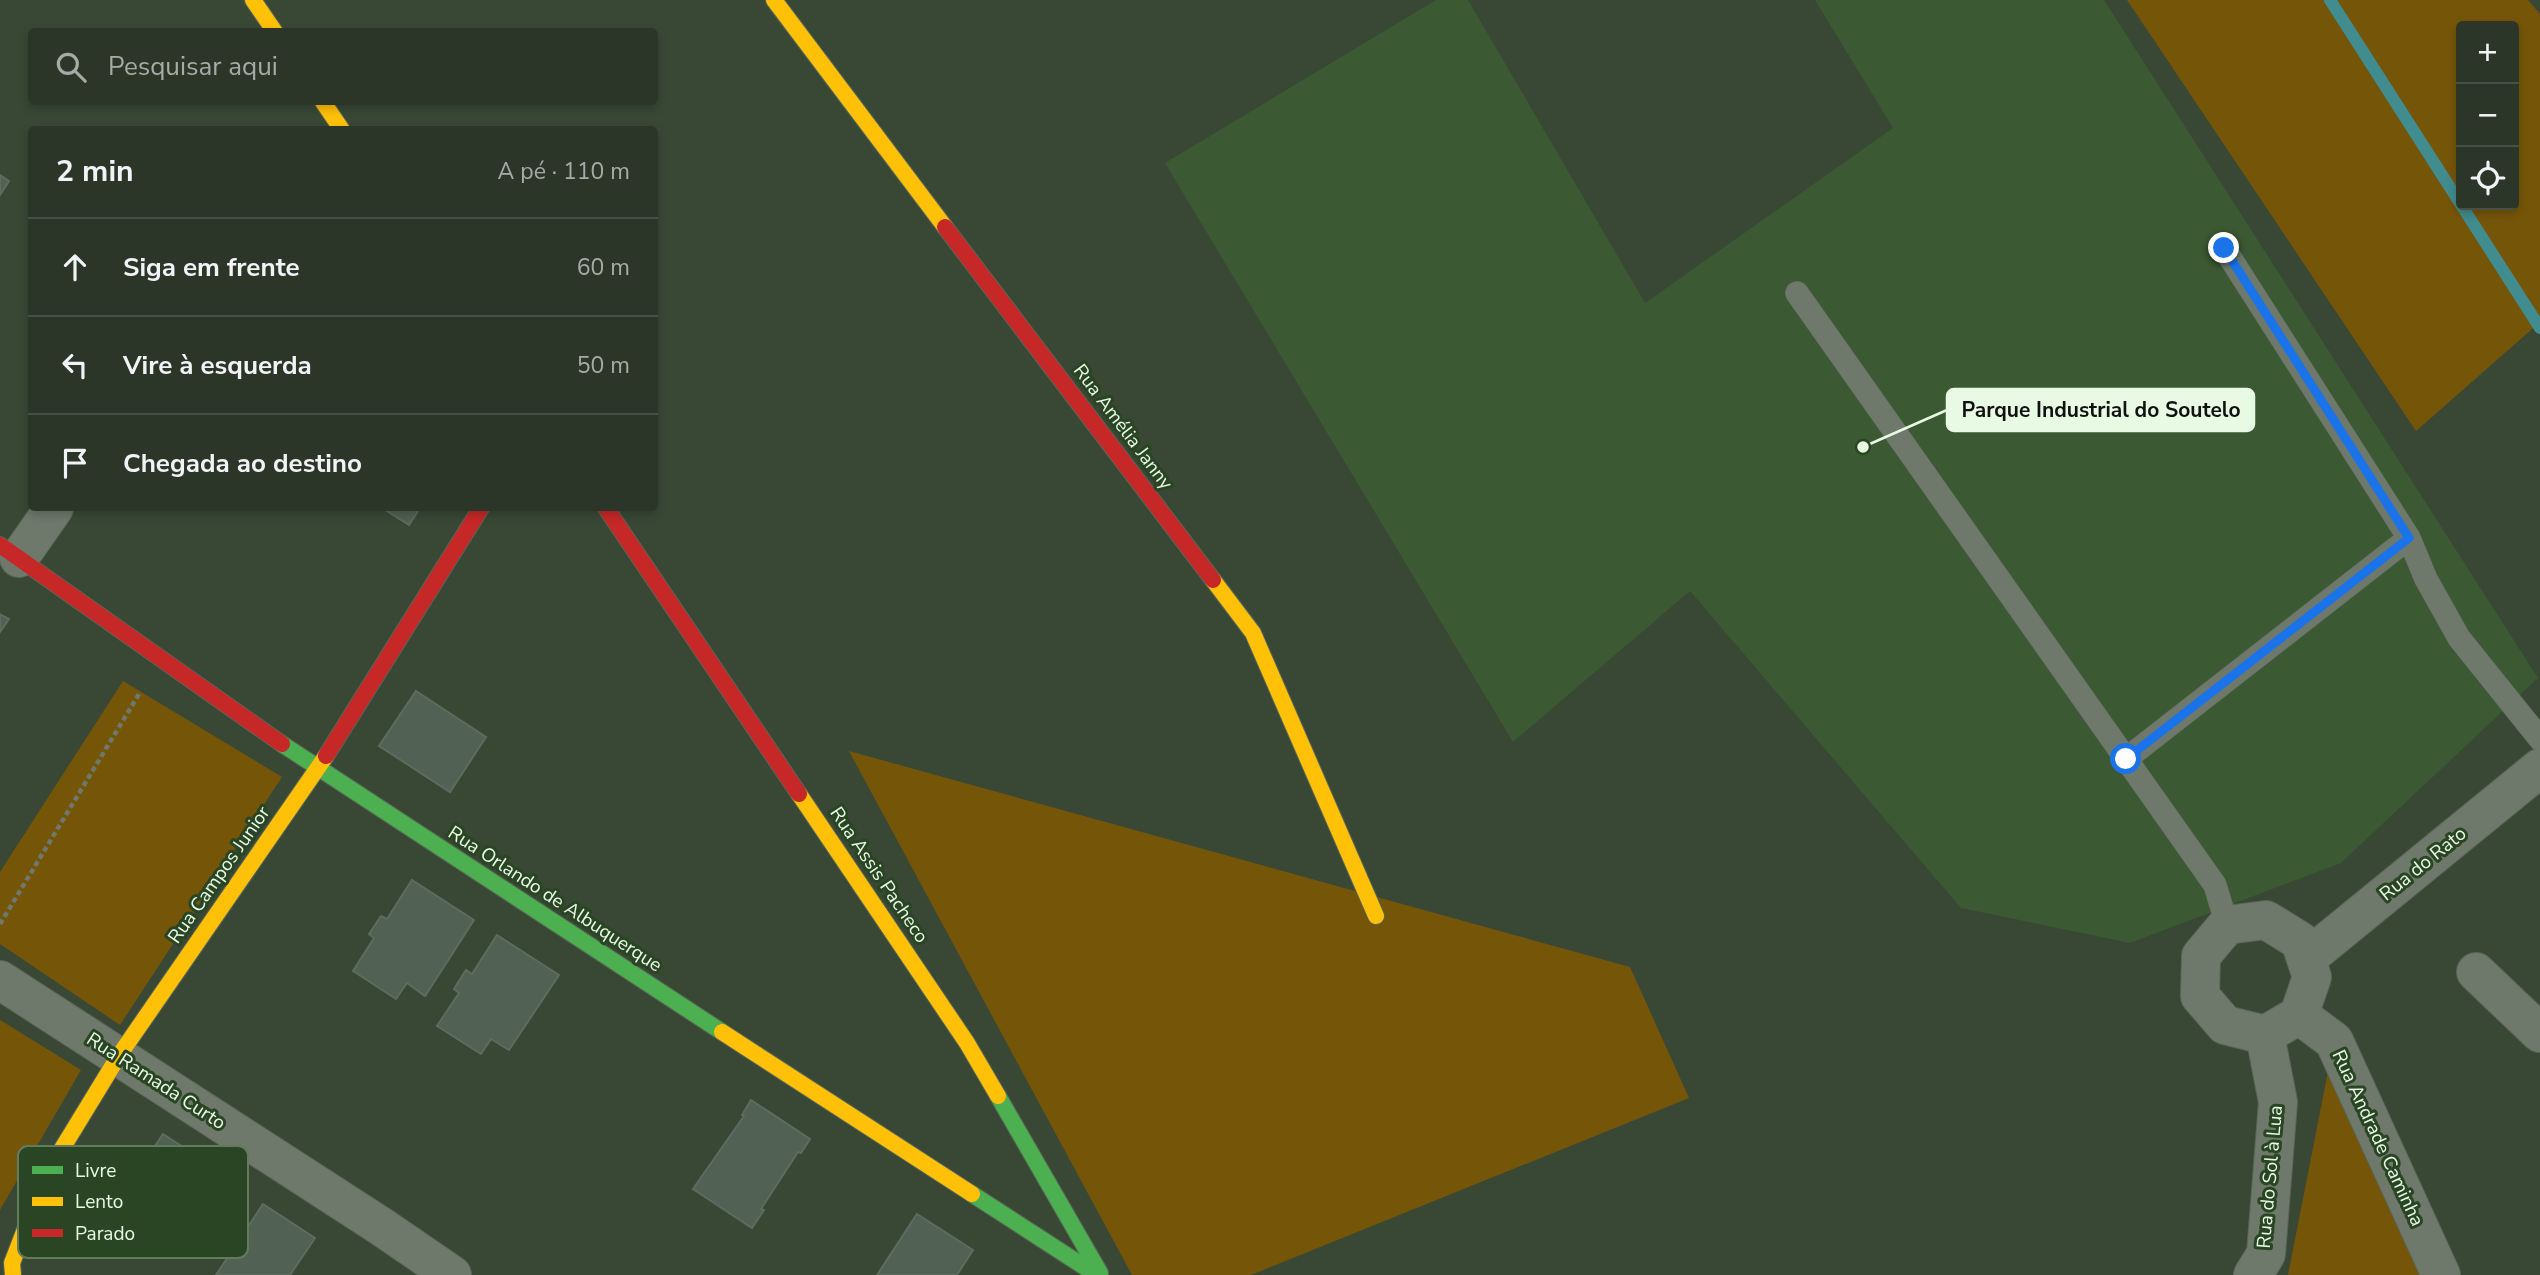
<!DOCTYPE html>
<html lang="pt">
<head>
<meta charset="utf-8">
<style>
  :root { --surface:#2b3628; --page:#333e30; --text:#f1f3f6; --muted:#a6aba8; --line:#475045 }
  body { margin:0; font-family:"Nunito Sans",sans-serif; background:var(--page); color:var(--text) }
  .controls { position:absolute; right:21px; top:21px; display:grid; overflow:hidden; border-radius:7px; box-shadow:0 4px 10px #0003 }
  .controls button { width:63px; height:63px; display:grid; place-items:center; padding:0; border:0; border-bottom:2px solid var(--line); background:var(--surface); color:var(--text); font:35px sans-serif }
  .stop { position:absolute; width:21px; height:21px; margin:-16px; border:5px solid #1a73e8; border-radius:50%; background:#fff }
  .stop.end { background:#1a73e8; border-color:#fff; box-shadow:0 2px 7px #0008 }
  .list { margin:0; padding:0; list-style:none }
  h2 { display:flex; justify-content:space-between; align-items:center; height:91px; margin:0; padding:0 28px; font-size:30px }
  h2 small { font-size:23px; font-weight:400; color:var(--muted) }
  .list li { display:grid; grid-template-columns:46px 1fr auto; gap:21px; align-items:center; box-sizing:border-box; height:98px; padding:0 28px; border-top:2px solid var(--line) }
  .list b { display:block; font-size:26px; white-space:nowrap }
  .list em { font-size:23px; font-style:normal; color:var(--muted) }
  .icon { flex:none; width:38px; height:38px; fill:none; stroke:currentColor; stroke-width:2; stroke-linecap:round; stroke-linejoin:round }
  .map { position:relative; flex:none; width:2540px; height:1275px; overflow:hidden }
  .search { position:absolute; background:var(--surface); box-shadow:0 4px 10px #0003; left:28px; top:28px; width:630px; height:77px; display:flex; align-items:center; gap:18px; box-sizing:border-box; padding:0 24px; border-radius:7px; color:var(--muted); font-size:26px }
  .panel { position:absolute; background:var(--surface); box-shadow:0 4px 10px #0003; left:28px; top:126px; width:630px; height:385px; border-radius:7px }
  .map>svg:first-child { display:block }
  .built { fill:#3b5932 }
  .green { fill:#755609; fill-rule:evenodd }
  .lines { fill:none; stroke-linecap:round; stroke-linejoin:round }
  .stream { stroke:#418c8e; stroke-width:12 }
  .building { fill:#516153; stroke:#5c6c5d; stroke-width:2 }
  .lane-casing { stroke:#596656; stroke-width:24 }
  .street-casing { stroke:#596656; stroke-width:40 }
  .fast-casing { stroke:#596656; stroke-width:18 }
  .slow-casing { stroke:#596656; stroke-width:18 }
  .jam-casing { stroke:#596656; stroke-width:18 }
  .path { stroke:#6e786b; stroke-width:4.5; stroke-dasharray:5 3.5; stroke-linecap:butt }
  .lane { stroke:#6e796b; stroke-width:23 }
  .street { stroke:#6e796b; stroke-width:38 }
  .fast { stroke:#4caf50; stroke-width:16 }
  .slow { stroke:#ffc107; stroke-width:16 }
  .jam { stroke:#c62828; stroke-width:16 }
  .route { stroke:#1a73e8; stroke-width:9 }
  .labels { text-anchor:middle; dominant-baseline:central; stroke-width:6; stroke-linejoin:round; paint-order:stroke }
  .street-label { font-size:19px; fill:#e8f9e4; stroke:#2a4523 }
  .key { fill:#2a4523; stroke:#637b5d; stroke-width:2 }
  .key-label { font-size:19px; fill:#e8f9e4 }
  .leader { fill:none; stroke:#e8f9e4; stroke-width:2.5 }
  .callout-dot { fill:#e8f9e4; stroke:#2a4523; stroke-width:2.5 }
  .callout { fill:#e8f9e4; stroke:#e8f9e4; stroke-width:2.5 }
  .callout-label { font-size:21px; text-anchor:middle; font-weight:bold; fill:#111 }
</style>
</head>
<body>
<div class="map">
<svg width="2540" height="1275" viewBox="0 0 2540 1275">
  <rect width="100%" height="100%" fill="#394835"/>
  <path class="built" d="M1436 0H1468L1645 303 1893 128 1815 0H2104L2538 678 2341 863 2130 943 1961 908 1690 591 1513 742 1165 163Z"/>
  <path class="green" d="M2127 0H2528L2540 14V322L2416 431ZM2514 26V205H2461V26Z
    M123 681 282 777 120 1025 0 944V872Z
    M849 751 1630 967 1689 1098 1251 1275H1132Z
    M0 1020 81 1070 0 1210Z
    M2334 1041 2441 1275H2288Z"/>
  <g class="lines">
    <path class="stream" d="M2330 0 2540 328"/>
  </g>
  <path class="building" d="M0 175 9 181 0 195Z
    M382 508H420L409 525Z
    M0 614 9 619 0 632Z
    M416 691 486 737 450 792 379 746Z
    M412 880 474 920 425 996 407 983 396 999 353 971 374 938 369 934 381 916 387 919Z
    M497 935 559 975 509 1050 491 1039 481 1054 437 1026 459 993 454 989 466 970 472 974Z
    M751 1100 810 1139 801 1153 798 1152 761 1209 764 1210 752 1228 693 1189 744 1116 742 1115Z
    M163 1134 236 1181 198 1239 124 1192Z
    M263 1204 315 1238 290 1275H216Z
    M917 1214 973 1250 957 1275H877Z"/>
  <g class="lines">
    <g class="lane-casing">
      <path id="lane" d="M2224 248 2409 538
        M1797 293 2215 885 2227 925
        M2126 759 2409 538 2426 579 2459 638 2540 739"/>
    </g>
    <g class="street-casing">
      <path id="street" d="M19 558 54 508
        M2266 920 2300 941 2312 977 2299 1015 2265 1035 2225 1025 2200 996 2201 956 2227 925Z
        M2306 959 2540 768
        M2476 972 2540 1033
        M0 980 382 1227 452 1275
        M2299 1015 2334 1041 2441 1275
        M2253 1275 2266 1254 2278 1102 2265 1035"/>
    </g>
    <g class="fast-casing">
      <path id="fast" d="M282 744 722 1032
        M998 1096 1100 1273
        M972 1194 1097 1275"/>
    </g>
    <g class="slow-casing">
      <path id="slow" d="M253 0 275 32
        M774 0 945 227
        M323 102 342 130
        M1213 580 1253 633 1376 916
        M799 794 967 1043 998 1096
        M722 1032 972 1194
        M13 1275 12 1263 46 1175 118 1057 326 756"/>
    </g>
    <g class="jam-casing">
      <path id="jam" d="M945 227 1213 580
        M606 508 799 794
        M0 545 282 744
        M326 756 481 508"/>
    </g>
    <path class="path" d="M0 924 139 694"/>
    <use href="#lane" class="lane"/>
    <use href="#street" class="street"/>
    <use href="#fast" class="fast"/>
    <use href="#slow" class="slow"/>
    <use href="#jam" class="jam"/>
  </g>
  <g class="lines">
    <path class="route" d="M2126 759 2409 538 2224 248"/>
  </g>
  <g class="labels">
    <g class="street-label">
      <text transform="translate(1123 427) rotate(53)">Rua Amélia Janny</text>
      <text transform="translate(2423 864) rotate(-39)">Rua do Rato</text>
      <text transform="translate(219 875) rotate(-55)">Rua Campos Junior</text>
      <text transform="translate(879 875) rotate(56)">Rua Assis Pacheco</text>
      <text transform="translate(555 899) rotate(33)">Rua Orlando de Albuquerque</text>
      <text transform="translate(156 1081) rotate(33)">Rua Ramada Curto</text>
      <text transform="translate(2378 1138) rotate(65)">Rua Andrade Caminha</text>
      <text transform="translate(2270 1177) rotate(-85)">Rua do Sol à Lua</text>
    </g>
  </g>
  <rect x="18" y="1146" width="230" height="112" rx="10" class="key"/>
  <rect x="32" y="1166" width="31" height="8" fill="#4caf50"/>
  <rect x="32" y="1197" width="31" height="9" fill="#ffc107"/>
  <rect x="32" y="1229" width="31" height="8" fill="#c62828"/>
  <g class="key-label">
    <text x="75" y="1177">Livre</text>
    <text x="75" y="1208">Lento</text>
    <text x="75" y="1240">Parado</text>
  </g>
  <path class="leader" d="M1863 447L1947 410"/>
  <circle class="callout-dot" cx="1863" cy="447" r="7"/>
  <rect class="callout" x="1947" y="389" width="307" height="42" rx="7"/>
  <g class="callout-label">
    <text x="2101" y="417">Parque Industrial do Soutelo</text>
  </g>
</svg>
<div class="controls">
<button>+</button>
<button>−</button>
<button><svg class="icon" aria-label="locate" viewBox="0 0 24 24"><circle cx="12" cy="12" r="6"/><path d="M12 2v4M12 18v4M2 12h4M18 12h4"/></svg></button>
</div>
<div class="stop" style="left:2126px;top:759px"></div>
<div class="stop end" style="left:2224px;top:248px"></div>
<div class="search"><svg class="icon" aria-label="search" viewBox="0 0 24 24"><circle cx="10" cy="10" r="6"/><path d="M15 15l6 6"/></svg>Pesquisar aqui</div>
<section class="panel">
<h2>2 min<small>A pé · 110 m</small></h2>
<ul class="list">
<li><svg class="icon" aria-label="ahead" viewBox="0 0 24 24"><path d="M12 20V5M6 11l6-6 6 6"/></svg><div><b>Siga em frente</b></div><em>60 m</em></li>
<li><svg class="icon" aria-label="left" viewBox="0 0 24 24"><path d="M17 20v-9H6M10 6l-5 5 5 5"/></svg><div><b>Vire à esquerda</b></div><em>50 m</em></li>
<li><svg class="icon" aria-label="arrive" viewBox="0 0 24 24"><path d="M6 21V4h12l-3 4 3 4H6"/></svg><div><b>Chegada ao destino</b></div></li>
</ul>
</section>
</div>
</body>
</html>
